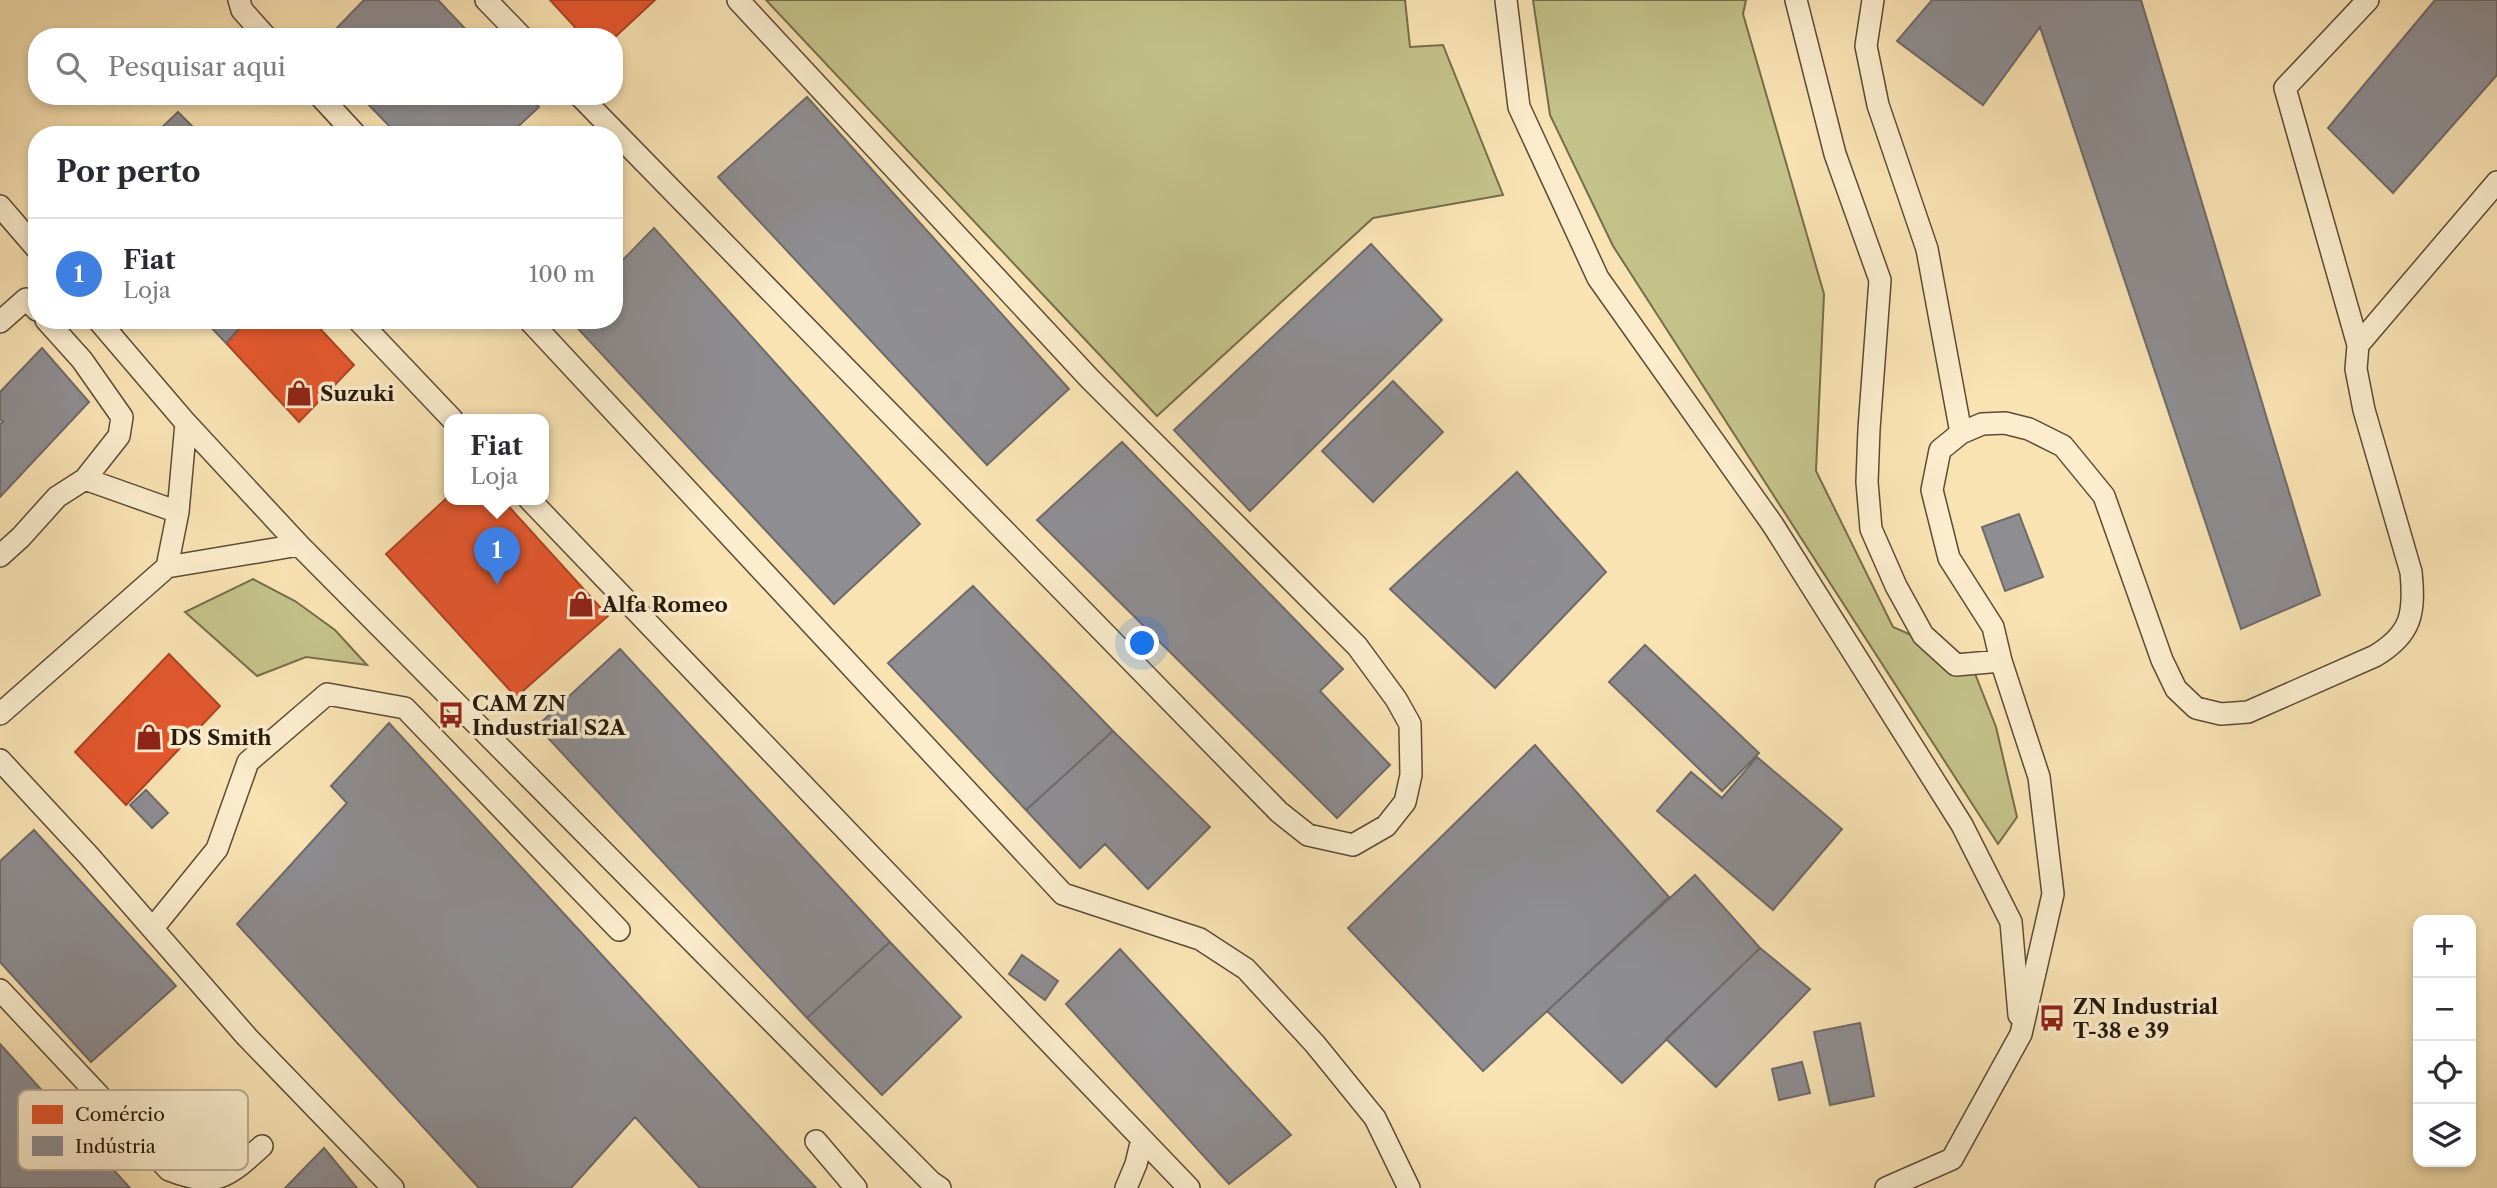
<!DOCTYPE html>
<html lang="pt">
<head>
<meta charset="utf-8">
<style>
  :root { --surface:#fff; --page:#f2f2f3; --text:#2b2b33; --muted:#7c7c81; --line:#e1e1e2; --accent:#8f2418 }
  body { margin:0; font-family:"Libre Caslon Text",serif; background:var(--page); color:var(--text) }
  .controls { position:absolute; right:21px; bottom:21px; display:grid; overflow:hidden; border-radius:14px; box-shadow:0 4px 10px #0003 }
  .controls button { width:63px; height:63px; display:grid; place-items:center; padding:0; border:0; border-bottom:2px solid var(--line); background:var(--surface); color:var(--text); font:35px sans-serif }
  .you { position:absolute; left:1143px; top:644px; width:24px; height:24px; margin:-18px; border:5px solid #fff; border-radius:50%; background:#1a73e8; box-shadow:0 0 0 10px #1a73e833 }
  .badge { display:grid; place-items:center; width:46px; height:46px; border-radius:50%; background:var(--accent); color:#fff; font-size:23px; font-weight:700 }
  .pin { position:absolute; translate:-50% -58px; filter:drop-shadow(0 2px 4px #0008) }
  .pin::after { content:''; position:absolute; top:37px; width:24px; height:21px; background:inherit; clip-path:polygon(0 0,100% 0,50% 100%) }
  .popup { position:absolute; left:444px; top:414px; width:105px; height:91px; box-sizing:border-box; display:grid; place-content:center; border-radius:14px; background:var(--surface); filter:drop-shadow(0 2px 5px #0005); font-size:23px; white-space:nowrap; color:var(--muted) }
  .popup b { font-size:26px; color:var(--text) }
  .popup::after { content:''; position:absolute; left:50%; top:100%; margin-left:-14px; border:14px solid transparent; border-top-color:var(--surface) }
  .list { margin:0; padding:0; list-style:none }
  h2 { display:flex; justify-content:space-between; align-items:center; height:91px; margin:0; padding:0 28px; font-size:30px }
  h2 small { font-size:23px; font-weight:400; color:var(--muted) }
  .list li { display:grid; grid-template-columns:46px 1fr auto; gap:21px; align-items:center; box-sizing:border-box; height:112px; padding:0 28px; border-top:2px solid var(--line) }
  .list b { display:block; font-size:26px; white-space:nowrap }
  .list p { margin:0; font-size:23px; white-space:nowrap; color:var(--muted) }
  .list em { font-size:23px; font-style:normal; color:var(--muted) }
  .icon { flex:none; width:38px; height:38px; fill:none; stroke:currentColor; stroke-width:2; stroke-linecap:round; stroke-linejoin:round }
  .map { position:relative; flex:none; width:2497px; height:1188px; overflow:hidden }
  .search { position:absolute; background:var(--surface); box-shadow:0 4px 10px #0003; left:28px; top:28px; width:595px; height:77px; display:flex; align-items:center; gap:18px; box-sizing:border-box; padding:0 24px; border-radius:28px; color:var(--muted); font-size:26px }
  .panel { position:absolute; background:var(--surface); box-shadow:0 4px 10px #0003; left:28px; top:126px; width:595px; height:203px; border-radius:28px }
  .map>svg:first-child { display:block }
  .green { fill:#c3c289; stroke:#746e4a; stroke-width:2 }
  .shops { fill:#e4572e; stroke:#ab4424; stroke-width:2 }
  .industry { fill:#8d8d92; stroke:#6e6a6a; stroke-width:2 }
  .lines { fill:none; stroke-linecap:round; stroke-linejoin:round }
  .service-casing { stroke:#5b4c35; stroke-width:24 }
  .service { stroke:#fbedce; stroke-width:21 }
  .labels { text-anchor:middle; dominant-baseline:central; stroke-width:7; stroke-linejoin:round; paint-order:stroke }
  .poi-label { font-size:21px; font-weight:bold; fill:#26190b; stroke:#fbedce; text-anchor:start }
  .key { fill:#fbedce; stroke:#bbad94; stroke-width:2 }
  .key-label { font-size:19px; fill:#26190b }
</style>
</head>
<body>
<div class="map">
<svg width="2497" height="1188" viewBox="0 0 2497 1188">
  <rect width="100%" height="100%" fill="#f9e3b3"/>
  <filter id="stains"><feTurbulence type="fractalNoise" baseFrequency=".00286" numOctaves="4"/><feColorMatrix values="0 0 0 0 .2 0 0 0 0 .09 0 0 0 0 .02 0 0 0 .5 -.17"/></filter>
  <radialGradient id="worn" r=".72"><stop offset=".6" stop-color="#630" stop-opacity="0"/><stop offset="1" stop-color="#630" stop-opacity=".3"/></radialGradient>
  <path class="green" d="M766 0H1405L1410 47 1443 45 1503 195 1373 218 1157 416Z
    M1533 0H1746L1743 14 1824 294 1816 471 1893 627 1970 661 1996 727 2017 817 1998 844 1613 246 1550 115Z
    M253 579 295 601 335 630 367 665 306 657 257 676 185 612Z"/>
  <path class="shops" d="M550 0H655L614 38 584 37Z
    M247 320H312L354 365 299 422 226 343Z
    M450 495V499H502L608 616 516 697 386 554Z
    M169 654 220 706 126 805 75 752Z"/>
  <path class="industry" d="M364 0H438L473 37H328Z
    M1932 0H2141L2320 595 2241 629 2040 27 1983 105 1897 41Z
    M2435 0H2497V75L2393 193 2328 128Z
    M360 96H529L539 107 509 135H398Z
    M807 97 1069 389 987 465 718 177Z
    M178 112 201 135H154Z
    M654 228 920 524 834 604 570 320H614V269Z
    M1371 244 1442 320 1250 511 1174 430Z
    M204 320H247L226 343Z
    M42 348 89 402 0 497V424L3 422 0 419V392Z
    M1393 381 1443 432 1373 502 1322 451Z
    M1122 442 1343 669 1320 691 1390 765 1337 818 1037 520Z
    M1517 472 1606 572 1495 688 1390 589Z
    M2019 514 2043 577 2005 591 1982 527Z
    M973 586 1113 731 1026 810 888 663Z
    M1645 645 1759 753 1722 791 1609 682Z
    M620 649 890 942 807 1018 537 726Z
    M389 723 600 953 816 1188H700L635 1117 571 1188H479L237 924 347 803 331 786Z
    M1113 731 1210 827 1148 889 1105 844 1080 868 1026 810Z
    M1535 745 1669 897 1483 1071 1348 928Z
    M1757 757 1842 829 1773 910 1657 811 1691 772 1722 798Z
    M146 790 168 813 152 828 130 805Z
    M34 830 176 986 91 1062 0 962V861Z
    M1695 875 1760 948 1622 1083 1547 1011Z
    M890 942 961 1017 882 1095 807 1018Z
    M1760 948 1810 989 1716 1087 1666 1039Z
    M1120 949 1291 1135 1229 1184 1066 1004Z
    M1022 955 1058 981 1045 1000 1009 974Z
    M1860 1023 1874 1096 1830 1105 1814 1032Z
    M0 1044 130 1188H0Z
    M1802 1062 1810 1093 1779 1100 1772 1069Z
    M324 1148 357 1188H285Z"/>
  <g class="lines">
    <g class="service-casing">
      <path id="service" d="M239 0 242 10 266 37
        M486 0 522 37
        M1506 0 1519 107 1598 278 1773 525 1962 825 2011 922 2019 1015
        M1796 0 1835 154 1880 280 1869 429 1867 482 1871 529 1896 586 1923 635 1956 665 2001 661
        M1873 0 1866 46 1878 105 1927 249 1961 433 1940 450 1932 490 1949 558 1993 627 2001 661 2039 777 2053 894 2021 1034 1952 1159 1886 1188
        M320 96 356 135
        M580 96 1279 812 1308 835 1353 845 1386 826 1405 802 1411 775 1410 724 1396 699 1357 646 1090 379 738 0
        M0 206 37 249
        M98 320 186 423 299 545 931 1182 940 1188
        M358 320 452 419
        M529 320 1063 894 1200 939 1246 969 1315 1044 1375 1118 1409 1188
        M0 322 26 299 37 310
        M2358 345 2497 182
        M1961 433 1982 424 2005 423 2029 429 2063 446 2104 496 2162 660 2176 689 2196 708 2221 714 2248 712 2375 656C2412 634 2415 613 2411 572L2364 410 2356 369 2358 345 2285 88 2368 0
        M85 479 178 512
        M529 499 1189 1188
        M0 556 21 537 57 497 85 479 119 436 122 417 82 360 46 320
        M167 567 178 512 186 423
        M0 714 167 567 299 545
        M0 760 89 856 247 1037 393 1188
        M153 928 217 849 248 762 327 694 405 708 619 930
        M0 990 169 1170C216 1188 227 1178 262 1146
        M816 1141 856 1188
        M1126 1188 1136 1164 1142 1139"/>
    </g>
    <use href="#service" class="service"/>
  </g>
  <defs>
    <g id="shop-bare" transform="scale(2.1)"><path d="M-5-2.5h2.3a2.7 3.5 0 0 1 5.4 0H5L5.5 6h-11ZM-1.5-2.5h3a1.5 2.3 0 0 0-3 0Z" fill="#8f2418" stroke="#fbedce" stroke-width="2.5" paint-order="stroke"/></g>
    <g id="bus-bare" transform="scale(2.1)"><path d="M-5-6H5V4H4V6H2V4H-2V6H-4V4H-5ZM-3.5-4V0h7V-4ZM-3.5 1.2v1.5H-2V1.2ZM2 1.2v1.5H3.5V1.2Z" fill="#8f2418" stroke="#fbedce" stroke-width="2.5" paint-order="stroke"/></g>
  </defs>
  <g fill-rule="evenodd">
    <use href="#shop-bare" x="299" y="393"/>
    <use href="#shop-bare" x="581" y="604"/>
    <use href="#bus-bare" x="451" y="715"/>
    <use href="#shop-bare" x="149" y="737"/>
    <use href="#bus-bare" x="2052" y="1018"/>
  </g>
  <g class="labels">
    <g class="poi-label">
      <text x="320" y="393">Suzuki</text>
      <text x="602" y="604">Alfa Romeo</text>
      <text x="472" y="703">CAM ZN<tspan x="472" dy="24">Industrial S2A</tspan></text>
      <text x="170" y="737">DS Smith</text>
      <text x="2073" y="1006">ZN Industrial<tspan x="2073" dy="24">T-38 e 39</tspan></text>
    </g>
  </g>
  <rect x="18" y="1090" width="230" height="80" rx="10" class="key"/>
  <rect x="32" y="1105" width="31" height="19" fill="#e4572e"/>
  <rect x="32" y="1136" width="31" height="20" fill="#8d8d92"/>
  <g class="key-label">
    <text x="75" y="1121">Comércio</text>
    <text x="75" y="1153">Indústria</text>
  </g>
  <rect width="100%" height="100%" filter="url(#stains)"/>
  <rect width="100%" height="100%" fill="url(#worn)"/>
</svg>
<div class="controls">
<button>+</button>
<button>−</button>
<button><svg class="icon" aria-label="locate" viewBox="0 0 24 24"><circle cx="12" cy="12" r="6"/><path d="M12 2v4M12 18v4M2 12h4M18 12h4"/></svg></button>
<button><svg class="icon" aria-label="layers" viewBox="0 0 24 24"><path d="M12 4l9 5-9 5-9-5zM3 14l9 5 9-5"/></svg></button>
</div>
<div class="you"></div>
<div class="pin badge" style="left:497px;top:585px;background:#3f7fe0">1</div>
<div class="popup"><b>Fiat</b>Loja</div>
<div class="search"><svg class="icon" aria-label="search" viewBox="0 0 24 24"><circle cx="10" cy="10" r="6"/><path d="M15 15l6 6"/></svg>Pesquisar aqui</div>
<section class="panel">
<h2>Por perto<small></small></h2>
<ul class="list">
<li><span class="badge" style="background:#3f7fe0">1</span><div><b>Fiat</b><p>Loja</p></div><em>100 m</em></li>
</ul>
</section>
</div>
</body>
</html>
